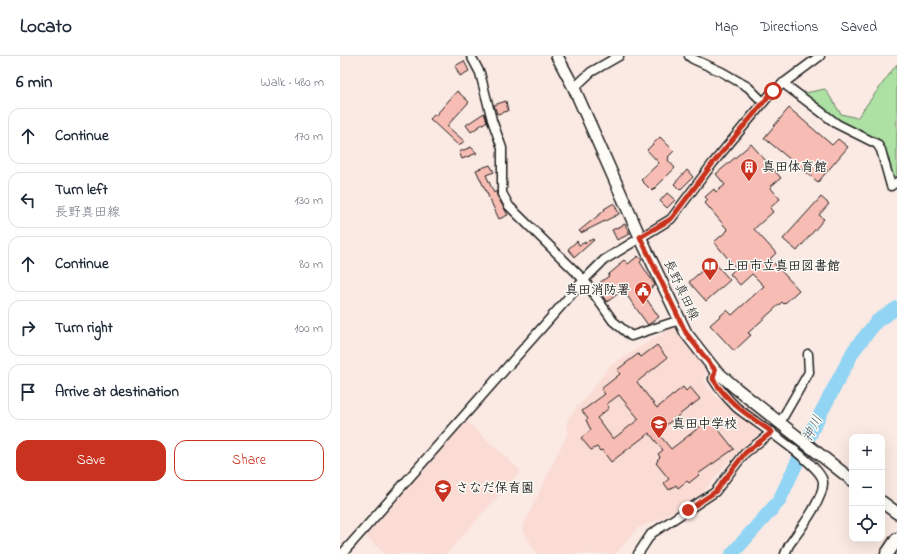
<!DOCTYPE html>
<html lang="en">
<head>
<meta charset="utf-8">
<style>
  :root { --surface:#fff; --page:#f2f2f3; --text:#1f2937; --muted:#747a83; --line:#e0e1e3; --accent:#c8321e }
  body { margin:0; font-family:"Indie Flower","Klee One",sans-serif; background:var(--page); color:var(--text) }
  .controls { position:absolute; right:12px; bottom:12px; display:grid; overflow:hidden; border-radius:8px; box-shadow:0 4px 16px #0002 }
  .controls button { width:36px; height:36px; display:grid; place-items:center; padding:0; border:0; border-bottom:1px solid var(--line); background:var(--surface); color:var(--text); font:20px sans-serif }
  .stop { position:absolute; width:12px; height:12px; margin:-9px; border:3px solid #c8321e; border-radius:50%; background:#fff }
  .stop.end { background:#c8321e; border-color:#fff; box-shadow:0 1px 4px #0008 }
  .list { margin:0; padding:0; list-style:none }
  h2 { display:flex; justify-content:space-between; align-items:center; height:52px; margin:0; padding:0 16px; font-size:17px }
  h2 small { font-size:13px; font-weight:400; color:var(--muted) }
  .list li { display:grid; grid-template-columns:26px 1fr auto; gap:12px; align-items:center; box-sizing:border-box; height:56px; margin:0 8px 8px; padding:0 8px; border:1px solid var(--line); border-radius:12px }
  .list b { display:block; font-size:15px; white-space:nowrap }
  .list p { margin:0; font-size:13px; white-space:nowrap; color:var(--muted) }
  .list em { font-size:13px; font-style:normal; color:var(--muted) }
  .actions { display:flex; gap:8px; padding:12px 16px }
  .actions a { flex:1; padding:9px 0; border:1px solid var(--accent); border-radius:12px; text-align:center; font-size:14px; color:var(--accent) }
  .actions .main { background:var(--accent); color:#fff }
  .icon { flex:none; width:22px; height:22px; fill:none; stroke:currentColor; stroke-width:2; stroke-linecap:round; stroke-linejoin:round }
  .map { position:relative; flex:none; width:557px; height:498px; overflow:hidden }
  header { display:flex; align-items:center; gap:24px; box-sizing:border-box; height:56px; padding:0 20px; background:var(--surface); border-bottom:1px solid var(--line) }
  header strong { font-size:19px }
  nav { display:flex; gap:22px; margin-inline-start:auto; font-size:14px }
  main { display:flex }
  aside { flex:1; background:var(--surface) }
  .map>svg:first-child { display:block }
  .built { fill:#fadcd5 }
  .green { fill:#ace1a3; stroke:#647e60 }
  .lines { fill:none; stroke-linecap:round; stroke-linejoin:round }
  .river { stroke:#92d4f3; stroke-width:14 }
  .building { fill:#f7bcb3; stroke:#1c1c1c; fill-rule:evenodd }
  .minor-casing { stroke:#1c1c1c; stroke-width:11 }
  .major-casing { stroke:#1c1c1c; stroke-width:14 }
  .highway-casing { stroke:#1c1c1c; stroke-width:15 }
  .minor { stroke:#fdfcf7; stroke-width:8 }
  .major { stroke:#fdfcf7; stroke-width:11 }
  .highway { stroke:#fdfcf7; stroke-width:12 }
  .route { stroke:#c8321e; stroke-width:5 }
  .labels { text-anchor:middle; dominant-baseline:central; stroke-width:3; stroke-linejoin:round; paint-order:stroke }
  .poi-label { font-size:13px; font-weight:bold; fill:#1c1c1c; stroke:#fdfcf7; text-anchor:start }
  .street-label { font-size:13px; fill:#1c1c1c; stroke:#fdfcf7 }
  .water-label { font-size:14px; font-style:italic; fill:#455c67; stroke:#fdfcf7 }
</style>
</head>
<body>
<header>
<strong>Locato</strong>
<nav><a>Map</a><a>Directions</a><a>Saved</a></nav>
</header>
<main>
<aside>
<h2>6 min<small>Walk · 480 m</small></h2>
<ul class="list">
<li><svg class="icon" aria-label="ahead" viewBox="0 0 24 24"><path d="M12 20V5M6 11l6-6 6 6"/></svg><div><b>Continue</b></div><em>170 m</em></li>
<li><svg class="icon" aria-label="left" viewBox="0 0 24 24"><path d="M17 20v-9H6M10 6l-5 5 5 5"/></svg><div><b>Turn left</b><p>長野真田線</p></div><em>130 m</em></li>
<li><svg class="icon" aria-label="ahead" viewBox="0 0 24 24"><path d="M12 20V5M6 11l6-6 6 6"/></svg><div><b>Continue</b></div><em>80 m</em></li>
<li><svg class="icon" aria-label="right" viewBox="0 0 24 24"><path d="M7 20v-9h11M14 6l5 5-5 5"/></svg><div><b>Turn right</b></div><em>100 m</em></li>
<li><svg class="icon" aria-label="arrive" viewBox="0 0 24 24"><path d="M6 21V4h12l-3 4 3 4H6"/></svg><div><b>Arrive at destination</b></div></li>
</ul>
<div class="actions"><a class="main">Save</a><a>Share</a></div>
</aside>
<div class="map">
<svg width="557" height="498" viewBox="0 0 557 498">
  <rect width="100%" height="100%" fill="#fbe9e3"/>
  <filter id="ink" filterUnits="userSpaceOnUse"><feTurbulence type="fractalNoise" baseFrequency=".025" numOctaves="2"/><feDisplacementMap in="SourceGraphic" scale="8" xChannelSelector="R" yChannelSelector="G"/><feConvolveMatrix kernelMatrix="1 2 1 2 8 2 1 2 1" color-interpolation-filters="sRGB"/></filter>
  <g filter="url(#ink)">
    <path class="built" d="M336 269 367 312 363 324 374 339 420 377 389 405 360 440 320 463 298 472 276 498H197L182 472 228 376 227 364 271 309Z
      M126 365 181 415 106 498H45L25 480Z"/>
    <path class="green" d="M557 8V123C544 121 550 97 542 88 537 82 508 71 498 65 486 58 474 49 463 40L465 37 485 33 501 58 517 62Z"/>
    <g class="lines">
      <path class="river" d="M392 498 439 445 474 370 514 294 537 265 557 252"/>
    </g>
    <path class="building" d="M124 5 129 15 120 20 115 10Z
      M117 35 129 46 107 70 124 85 119 90 90 63 95 58 96 59Z
      M166 45 168 55 157 58 154 49Z
      M449 52 492 89 498 83 508 91 478 126 424 82Z
      M144 57 147 65 131 76 126 69Z
      M320 81 334 95 328 101 329 102 328 104 335 112 312 135 301 124 319 107 307 94Z
      M411 88 441 122 430 131 440 143 430 152 433 156 414 173 436 197 430 203 459 234 444 248 442 246 408 277 411 279 394 295 370 269 387 254 392 259 424 230 412 218 400 229 390 218 396 212 374 186 388 174 365 147 368 144 365 141 374 133 376 136 385 129 376 118Z
      M131 91 137 97 122 103 119 96Z
      M150 109 154 116 146 119 154 137 156 135 157 140 168 159 159 163 136 114Z
      M347 114 353 121 340 134 334 128Z
      M327 137 335 144 327 152 320 145Z
      M481 141 489 148 479 159 484 163 457 195 443 183Z
      M274 147 279 158 241 177 239 175 265 154 264 153Z
      M285 168 290 178 277 184 272 174Z
      M253 183 254 184 235 201 228 193 237 185 239 189Z
      M298 200 302 204 300 206 315 229 303 238 319 261 308 269 283 234 267 246 255 230 269 220 268 219 280 209 279 208 284 204 288 208Z
      M373 205 390 224 366 245 349 226Z
      M317 289 327 302 297 326 317 352 343 331 346 335 350 331 360 343 317 376 331 393 370 363 394 393 358 418 359 419 349 427 347 425 338 432 336 429 329 434 324 427 329 423 316 407 318 405 317 404 320 401 318 398 323 394 309 377 271 406 262 394 260 395 257 391 251 394 241 382 251 374 246 364 248 363 242 355 265 338 261 333 280 318 277 314 298 298 301 301ZM279 339 299 363 273 383 257 362 269 352 267 348Z"/>
    <g class="lines">
      <g class="minor-casing">
        <path id="minor" d="M131 0 140 17 152 64 162 92V137L169 150 244 224 273 265 291 280 340 264
          M349 0 353 3 382 16 408 31 423 46
          M443 27 497 68 537 88 541 94 551 130 557 126
          M234 32 251 16 279 0
          M375 314 373 323C379 333 387 342 396 351 411 364 482 408 483 426 484 443 459 475 449 489L445 498
          M442 363 469 316 468 298
          M2 498 244 224 264 204 331 163 373 107 433 35 480 0
          M298 498 311 478 375 436 405 397 432 376"/>
      </g>
      <g class="major-casing">
        <path id="major" d="M217 0 234 32 300 181 346 277 375 314 397 333 512 424
          M542 446 557 457"/>
      </g>
      <g class="highway-casing">
        <path id="highway" d="M547 498 557 483"/>
      </g>
      <use href="#minor" class="minor"/>
      <use href="#major" class="major"/>
      <use href="#highway" class="highway"/>
    </g>
  </g>
  <g class="lines" filter="url(#ink)">
    <path class="route" d="M348 454 375 436 405 397 432 376C409 360 388 347 373 323L375 314 346 277 300 181 331 163 373 107 433 35"/>
  </g>
  <defs>
    <g id="building-pin" transform="scale(0.9)"><path d="M0 17L-7.5 6A9.5 9.5 0 1 1 7.5 6Z" fill="#c8321e" stroke="#fdfcf7"/><path d="M-4-6H4V6H1V3H-1V6H-4ZM-2.5-4.3h1.7v1.8h-1.7ZM.8-4.3h1.7v1.8H.8ZM-2.5-1h1.7V.8h-1.7ZM.8-1h1.7V.8H.8Z" fill="#fff"/></g>
    <g id="library-pin" transform="scale(0.9)"><path d="M0 17L-7.5 6A9.5 9.5 0 1 1 7.5 6Z" fill="#c8321e" stroke="#fdfcf7"/><path d="M-6-4Q-3-5.5-.7-3.5V5Q-3 3-6 4ZM6-4Q3-5.5 .7-3.5V5Q3 3 6 4Z" fill="#fff"/></g>
    <g id="civic-pin" transform="scale(0.9)"><path d="M0 17L-7.5 6A9.5 9.5 0 1 1 7.5 6Z" fill="#c8321e" stroke="#fdfcf7"/><path d="M-.6-6.5H3V-4.5H.6V-3L4-1V1h2V6H-6V1h2V-1L-.6-3ZM-1.2 2.5V6h2.4V2.5Z" fill="#fff"/></g>
    <g id="school-pin" transform="scale(0.9)"><path d="M0 17L-7.5 6A9.5 9.5 0 1 1 7.5 6Z" fill="#c8321e" stroke="#fdfcf7"/><path d="M0-5L7-2L0 1L-7-2ZM-4 1L0 2.5L4 1V4Q0 6-4 4Z" fill="#fff"/></g>
  </defs>
  <g fill-rule="evenodd">
    <use href="#building-pin" x="409" y="111"/>
    <use href="#library-pin" x="370" y="210"/>
    <use href="#civic-pin" x="303" y="234"/>
    <use href="#school-pin" x="319" y="368"/>
    <use href="#school-pin" x="103" y="432"/>
  </g>
  <g class="labels">
    <g class="poi-label">
      <text x="422" y="111">真田体育館</text>
      <text x="383" y="210">上田市立真田図書館</text>
      <text x="290" y="234" text-anchor="end">真田消防署</text>
      <text x="332" y="368">真田中学校</text>
      <text x="116" y="432">さなだ保育園</text>
    </g>
    <g class="street-label">
      <text transform="translate(341 234) rotate(65)">長野真田線</text>
    </g>
    <g class="water-label">
      <text transform="translate(473 373) rotate(-64)">神川</text>
    </g>
  </g>
</svg>
<div class="controls">
<button>+</button>
<button>−</button>
<button><svg class="icon" aria-label="locate" viewBox="0 0 24 24"><circle cx="12" cy="12" r="6"/><path d="M12 2v4M12 18v4M2 12h4M18 12h4"/></svg></button>
</div>
<div class="stop" style="left:433px;top:35px"></div>
<div class="stop end" style="left:348px;top:454px"></div>
</div>
</main>
</body>
</html>
